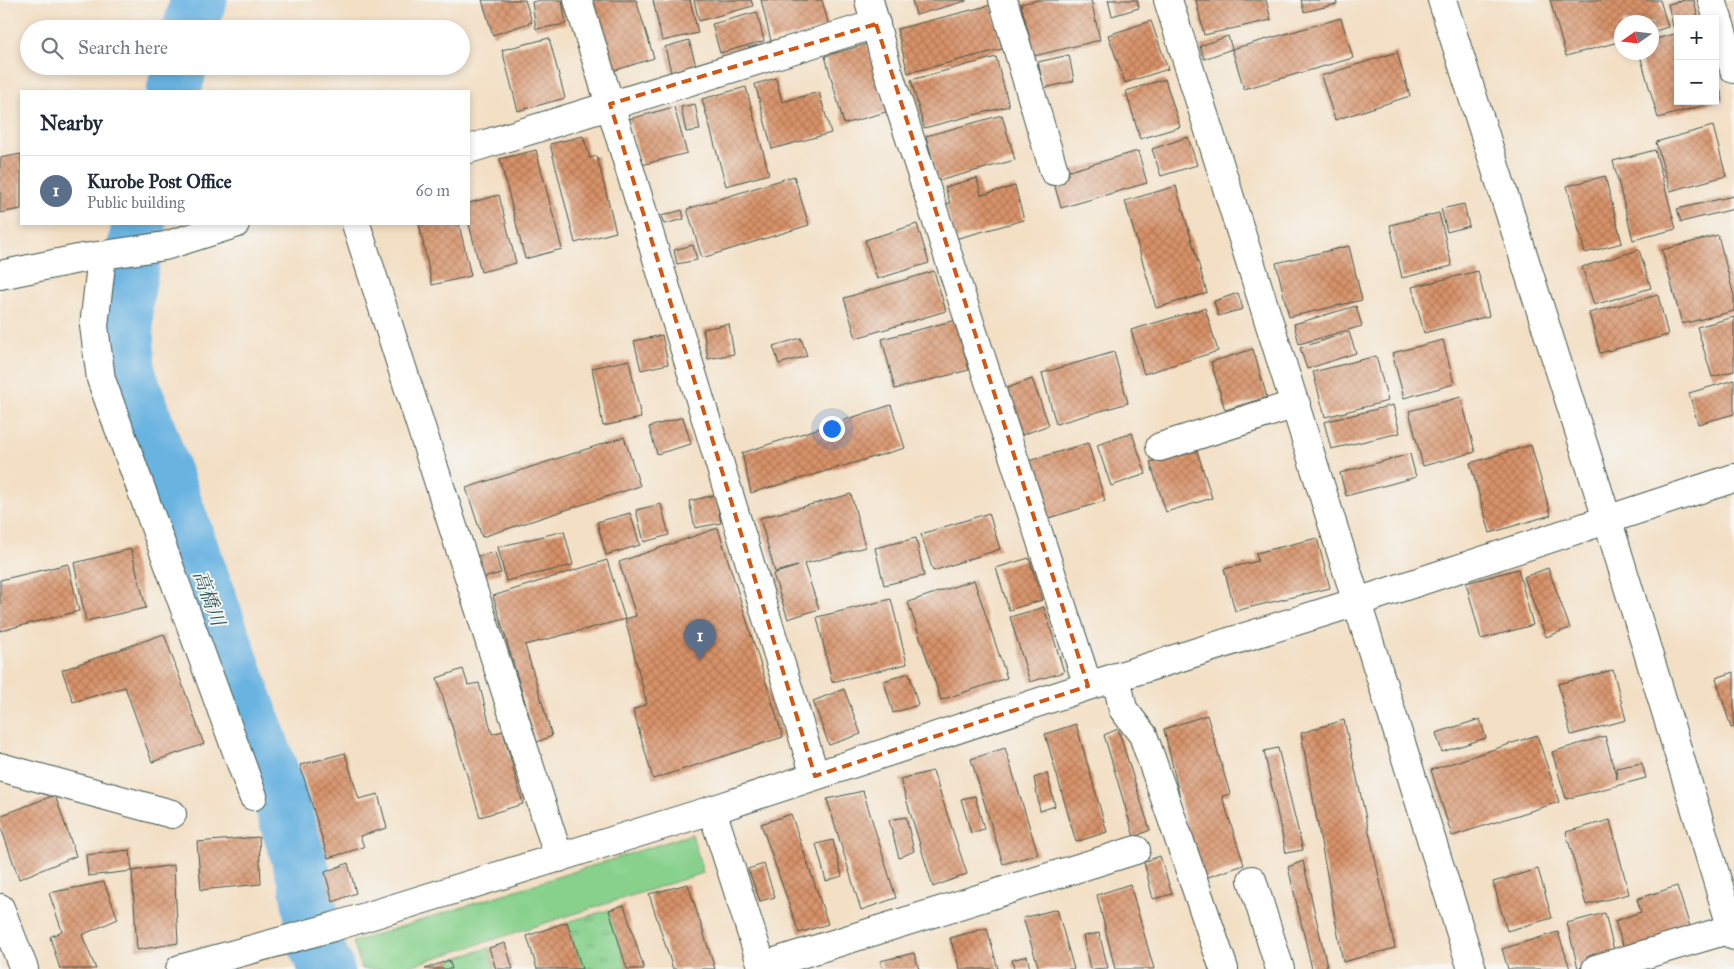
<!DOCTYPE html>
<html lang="en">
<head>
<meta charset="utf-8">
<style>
  :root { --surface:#fff; --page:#f2f2f3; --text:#1f2937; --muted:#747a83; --line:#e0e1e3; --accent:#0b8043 }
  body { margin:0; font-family:"IM FELL Great Primer","Noto Serif JP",serif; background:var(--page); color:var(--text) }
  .controls { position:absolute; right:15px; top:15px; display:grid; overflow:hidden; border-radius:0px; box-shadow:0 2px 8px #0003 }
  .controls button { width:45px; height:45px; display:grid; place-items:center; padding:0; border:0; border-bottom:1px solid var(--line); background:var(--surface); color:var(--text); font:25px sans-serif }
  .compass { position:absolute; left:1614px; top:15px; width:45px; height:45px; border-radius:50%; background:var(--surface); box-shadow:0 2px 8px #0003; rotate:256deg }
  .you { position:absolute; left:831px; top:428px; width:18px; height:18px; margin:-12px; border:4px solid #fff; border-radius:50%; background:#1a73e8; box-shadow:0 0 0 8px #1a73e833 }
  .badge { display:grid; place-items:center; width:32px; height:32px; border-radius:50%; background:var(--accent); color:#fff; font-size:16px; font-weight:700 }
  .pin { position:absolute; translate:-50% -41px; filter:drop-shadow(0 1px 2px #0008) }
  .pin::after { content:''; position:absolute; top:26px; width:18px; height:15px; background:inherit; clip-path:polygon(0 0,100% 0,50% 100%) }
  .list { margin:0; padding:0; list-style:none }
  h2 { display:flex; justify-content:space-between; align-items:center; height:65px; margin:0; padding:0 20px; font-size:21px }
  h2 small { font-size:16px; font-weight:400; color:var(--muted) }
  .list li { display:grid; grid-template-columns:32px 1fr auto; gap:15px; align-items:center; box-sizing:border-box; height:70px; padding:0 20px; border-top:1px solid var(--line) }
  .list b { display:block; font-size:19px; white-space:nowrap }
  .list p { margin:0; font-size:16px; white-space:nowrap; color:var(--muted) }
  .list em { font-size:16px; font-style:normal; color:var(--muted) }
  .icon { flex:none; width:28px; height:28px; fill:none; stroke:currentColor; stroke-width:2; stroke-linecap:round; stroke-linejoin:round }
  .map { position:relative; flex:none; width:1734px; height:969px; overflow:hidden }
  .search { position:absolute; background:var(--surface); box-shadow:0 2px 8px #0003; left:20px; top:20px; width:450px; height:55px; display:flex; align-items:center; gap:12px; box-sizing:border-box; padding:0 18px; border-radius:28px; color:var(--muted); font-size:19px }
  .panel { position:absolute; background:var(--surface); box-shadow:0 2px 8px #0003; left:20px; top:90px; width:450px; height:135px; border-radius:0px }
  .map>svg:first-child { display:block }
  .grass { fill:url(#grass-tufts); stroke:#548760 }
  .green { fill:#88d18d; stroke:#548760 }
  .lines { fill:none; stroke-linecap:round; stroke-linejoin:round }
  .river { stroke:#69b3e1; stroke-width:55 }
  .building { fill:url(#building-cross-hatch) }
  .minor-casing { stroke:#3f554a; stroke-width:30 }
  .minor { stroke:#fff; stroke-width:28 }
  .marked { fill:none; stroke:#d45610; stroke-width:4; stroke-dasharray:10 6; stroke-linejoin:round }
  .labels { text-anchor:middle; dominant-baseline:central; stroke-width:4; stroke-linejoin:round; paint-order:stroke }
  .water-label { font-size:19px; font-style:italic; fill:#325a5f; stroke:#f6f6f2 }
</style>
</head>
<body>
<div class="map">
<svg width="1734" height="969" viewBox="0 0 1734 969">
  <defs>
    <pattern id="grass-tufts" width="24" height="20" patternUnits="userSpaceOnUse" patternTransform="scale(1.25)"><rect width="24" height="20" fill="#88d18d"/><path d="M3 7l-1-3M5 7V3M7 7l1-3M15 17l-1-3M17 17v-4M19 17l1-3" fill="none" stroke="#6fab74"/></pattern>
    <pattern id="building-cross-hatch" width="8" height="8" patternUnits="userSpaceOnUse" patternTransform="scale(1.25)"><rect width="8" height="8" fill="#d89269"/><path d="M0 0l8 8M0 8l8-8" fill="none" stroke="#af7857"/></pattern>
  </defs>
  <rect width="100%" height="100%" fill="#f6f6f2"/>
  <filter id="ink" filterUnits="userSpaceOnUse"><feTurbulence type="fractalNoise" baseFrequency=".02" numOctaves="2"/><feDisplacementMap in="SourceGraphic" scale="10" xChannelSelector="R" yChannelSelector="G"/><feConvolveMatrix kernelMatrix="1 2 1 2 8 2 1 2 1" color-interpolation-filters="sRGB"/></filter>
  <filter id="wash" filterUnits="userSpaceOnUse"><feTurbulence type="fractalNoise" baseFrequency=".0096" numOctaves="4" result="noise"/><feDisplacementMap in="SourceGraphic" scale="20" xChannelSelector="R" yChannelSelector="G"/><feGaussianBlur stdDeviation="1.12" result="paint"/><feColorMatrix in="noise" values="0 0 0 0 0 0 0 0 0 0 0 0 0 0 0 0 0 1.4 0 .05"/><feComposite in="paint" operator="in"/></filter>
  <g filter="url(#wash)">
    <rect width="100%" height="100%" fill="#f3dfc4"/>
    <path class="grass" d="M609 910 627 969H582L567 922Z
      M489 948 495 969H452L449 960Z"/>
    <path class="green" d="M692 834 703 873 400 969H362L353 942Z"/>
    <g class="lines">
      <path class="river" d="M190 29 197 3 200 0
        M174 91 180 66
        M139 224 125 304 128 373 274 780 305 879 317 948 327 969"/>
    </g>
    <g id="blocks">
      <path class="building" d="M482 0H525L532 22 493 35Z
        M541 0H562L566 24 536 29 532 2Z
        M592 0H636L654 58 613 71Z
        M653 0H690L698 33 662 41Z
        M694 0H751L753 6 699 21Z
        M761 0H822L829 26 771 41Z
        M912 0H966V1L916 15Z
        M1037 0H1091L1100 40 1034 56 1021 4Z
        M1108 0H1137L1139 8 1112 16Z
        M1196 0H1266L1271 20 1204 35Z
        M1301 0H1336L1337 4 1304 12Z
        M1550 0H1660L1668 27 1652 32V22H1622V41L1566 56Z
        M1685 0H1694L1698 19H1678V26L1673 27 1668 4Z
        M991 5 1002 49 908 73 897 29Z
        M757 12 764 41 720 53 712 24Z
        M1341 18 1353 58 1244 89 1232 49Z
        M1151 21 1168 69 1125 83 1108 35Z
        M1678 33V101H1715L1716 73 1723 100 1658 118 1639 52H1652V40Z
        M1228 36 1232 49 1204 59 1200 46Z
        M549 38 565 98 518 111 502 50Z
        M689 40 696 66 671 72 665 47Z
        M867 44 886 112 844 124 825 56Z
        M1397 52 1410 96 1335 120 1321 76Z
        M1069 55 1074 81 1044 88 1038 62Z
        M996 57 1009 106 924 128 911 80Z
        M776 78 782 102 819 92 831 133 772 149 755 84Z
        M1165 79 1180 127 1140 139 1126 91Z
        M746 87 769 174 726 186 702 99Z
        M695 104 700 130 686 132 681 107Z
        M674 107 687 153 642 165 629 119Z
        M1002 115 1015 160 938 181 926 136Z
        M1713 126 1726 176 1670 191 1656 142Z
        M583 136 590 158 597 156 616 232 575 243 550 144Z
        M1188 137 1197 165 1161 176 1152 149Z
        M536 150 562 249 525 259 500 159Z
        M1655 150 1676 229 1633 240 1613 161Z
        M1138 151 1147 183 1061 208 1052 176Z
        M21 154V209L0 213V158Z
        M794 176 809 225 702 258 687 209Z
        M1605 176 1622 243 1585 253 1567 186Z
        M977 178 981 195 1015 186 1024 220 955 239 946 204 950 203 945 187Z
        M1176 186 1207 293 1156 308 1125 201Z
        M499 195 516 263 481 272 469 224V203Z
        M1733 196 1734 209 1681 222 1677 209Z
        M1464 204 1469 226 1447 232 1441 209Z
        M682 210 684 219 664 224 661 216Z
        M1439 213 1452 266 1402 278 1390 225Z
        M419 224H459L471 276 432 285Z
        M917 224 929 263 877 279 865 240Z
        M1718 235 1734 296V311L1682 324 1662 250Z
        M693 245 697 260 677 264 674 250Z
        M1349 246 1362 300 1289 317 1276 263Z
        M1639 250 1651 288 1594 305 1582 267Z
        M934 271 946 311 856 338 844 298Z
        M1478 271 1489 316 1424 333 1412 287Z
        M1238 293 1243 309 1218 316 1214 301Z
        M1658 295 1668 335 1600 353 1589 313Z
        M1356 306 1362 326 1299 344 1294 324Z
        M1205 308 1218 351 1144 374 1131 330Z
        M1734 317V371L1712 377 1697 327Z
        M956 320 969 370 895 389 882 339Z
        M729 324 734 354 708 359 703 329Z
        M1349 332 1356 353 1307 369 1300 348Z
        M662 335 668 364 641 370 634 341Z
        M801 338 807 356 779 364 773 346Z
        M1443 340 1454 384 1404 398 1392 353Z
        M1253 349 1267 397 1225 410 1211 362Z
        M1114 352 1128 403 1056 424 1042 373Z
        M1376 356 1388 401 1325 417 1313 372Z
        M629 360 641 418 603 426 592 368Z
        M1032 379 1049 425 1022 435 1005 389Z
        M1734 380V414L1698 424 1689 393Z
        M1461 397 1475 452 1423 466 1409 411Z
        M891 405 905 448 751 493 742 453Z
        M1393 405 1400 433 1331 449 1324 422Z
        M683 417 691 444 657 454 649 427Z
        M1132 433 1146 474 1111 486 1097 445Z
        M624 437 640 486 482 537 466 488Z
        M1088 443 1105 501 1042 520 1025 462Z
        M1531 445 1551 515 1490 533 1470 463Z
        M1196 448 1212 498 1166 512 1150 462Z
        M1410 454 1416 477 1346 496 1340 473Z
        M851 494 865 547 804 564 819 609 788 619 773 574 798 566 775 572 760 518Z
        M715 495 721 523 695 528 689 501Z
        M661 504 669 535 644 542 636 510Z
        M630 513 640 545 606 555 597 522Z
        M989 513 1000 549 933 571 921 534Z
        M718 528 783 737 653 779 633 710 647 704 625 619 636 616 619 562Z
        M564 531 573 565 506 581 498 547Z
        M916 538 924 576 884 585 875 548Z
        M1317 538 1330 588 1235 611 1224 569 1258 561 1256 553Z
        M131 549 146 608 86 621 74 563Z
        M495 552 501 573 479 579 474 557Z
        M1029 558 1042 600 1009 610 996 568Z
        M607 560 625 619 525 645 552 736 537 742 493 596Z
        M68 564 79 611 0 631V580Z
        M1548 568 1570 628 1546 637 1524 577Z
        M1518 569 1533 625 1481 639 1466 583Z
        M974 580 1007 678 941 700 908 602Z
        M891 599 907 664 832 682 817 617Z
        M1044 607 1064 672 1030 682 1010 617Z
        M164 634 204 744 152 762 125 687 73 702 62 670Z
        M463 669 468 685 479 683 492 734 503 731 523 804 480 817 437 678Z
        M1613 670 1626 720 1571 735 1558 684Z
        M1734 672V727L1731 728 1716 678Z
        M909 673 918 705 893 713 884 681Z
        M844 689 861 734 829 745 813 701Z
        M1207 715 1230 794 1222 796 1244 865 1199 880 1164 729Z
        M1480 719 1486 738 1442 752 1436 733Z
        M1344 720 1395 948 1343 962 1301 733Z
        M1076 724 1107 832 1076 842 1045 734Z
        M1118 729 1150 830 1134 837 1104 735Z
        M1537 735 1559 802 1452 836 1431 770Z
        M1605 736 1617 779 1616 768 1642 763 1646 778 1566 799 1552 752Z
        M1005 748 1038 854 1003 864 971 759Z
        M1278 748 1303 850 1286 853 1264 751Z
        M345 753 359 799 378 794 387 828 360 836 364 847 328 858 300 765Z
        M933 771 967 874 933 887 900 779Z
        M1047 773 1055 806 1040 811 1034 778Z
        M863 791 896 898 861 910 827 799Z
        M55 795 76 856 19 879 0 825V816Z
        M975 796 984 829 971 833 961 799Z
        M791 814 828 924 799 933 761 824Z
        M906 817 914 851 899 858 889 820Z
        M1610 820 1629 894 1586 905 1566 832Z
        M259 837 261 884 201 890 197 842Z
        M833 840 842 876 826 881 816 844Z
        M130 850 132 871 88 876 86 855Z
        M1160 856 1172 894 1153 899 1144 862Z
        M1303 861 1327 966 1318 969H1312L1288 867Z
        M348 863 356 893 333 902 325 872Z
        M764 864 775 897 760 901 748 869Z
        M174 865 178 943 137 950 132 871Z
        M1538 869 1552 918 1507 931 1493 882Z
        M104 882 118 919 82 935 96 969H60L50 937 62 931 49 893Z
        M688 884 715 969H673L649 894Z
        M1130 884 1154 969H1115L1097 895Z
        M1677 886 1692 933 1626 954 1615 921 1641 912 1637 899Z
        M624 905 644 969H627L609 910Z
        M1057 909 1074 969H1039L1023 918Z
        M1605 913 1616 959 1578 968 1567 923Z
        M567 922 582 969H537L527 936Z
        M987 928 998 969H960L950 938Z
        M1558 932 1570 969H1508L1502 949Z
        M1099 933 1108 968 1090 969 1083 936Z
        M505 943 513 969H496L489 948Z
        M914 953 919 969H883L880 961Z
        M1027 956 1030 969H1014L1012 960Z
        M449 960 452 969H425Z"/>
    </g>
  </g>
  <g filter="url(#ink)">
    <use href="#blocks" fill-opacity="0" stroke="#3f554a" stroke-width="1"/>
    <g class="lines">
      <g class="minor-casing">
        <path id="minor" d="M578 0 815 776
          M869 0 888 71 1088 686
          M1003 0 1054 171
          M1168 0 1472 969
          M1442 0 1615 544 1734 936
          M1712 0 1734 69
          M469 149 876 24
          M356 224 559 858
          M102 256 94 326 101 379 253 796
          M0 275 83 258 165 246 235 224
          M1160 447 1296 404
          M1116 677 1123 709 1143 735 1224 969
          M0 767 172 814
          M712 810 763 969
          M1252 880 1280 969
          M0 908 24 969
          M762 966 1136 850
          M180 969 333 927 712 810 1088 686 1357 602 1734 478
          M1596 969 1734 928"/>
      </g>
      <use href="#minor" class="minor"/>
    </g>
  </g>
  <path class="marked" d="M876 24 1088 686 815 776 610 104Z"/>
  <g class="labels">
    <g class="water-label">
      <text transform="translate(209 598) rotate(70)">高橋川</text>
    </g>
  </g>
</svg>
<div class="controls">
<button>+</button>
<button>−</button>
</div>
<svg class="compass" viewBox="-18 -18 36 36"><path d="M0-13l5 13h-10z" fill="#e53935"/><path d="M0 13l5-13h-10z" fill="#747a83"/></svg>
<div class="you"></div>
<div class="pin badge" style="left:700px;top:660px;background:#5c6f8a">1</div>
<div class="search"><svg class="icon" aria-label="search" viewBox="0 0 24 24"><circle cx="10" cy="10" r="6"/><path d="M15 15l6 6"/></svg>Search here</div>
<section class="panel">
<h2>Nearby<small></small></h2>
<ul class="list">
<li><span class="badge" style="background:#5c6f8a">1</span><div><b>Kurobe Post Office</b><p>Public building</p></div><em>60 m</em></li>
</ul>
</section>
</div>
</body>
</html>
